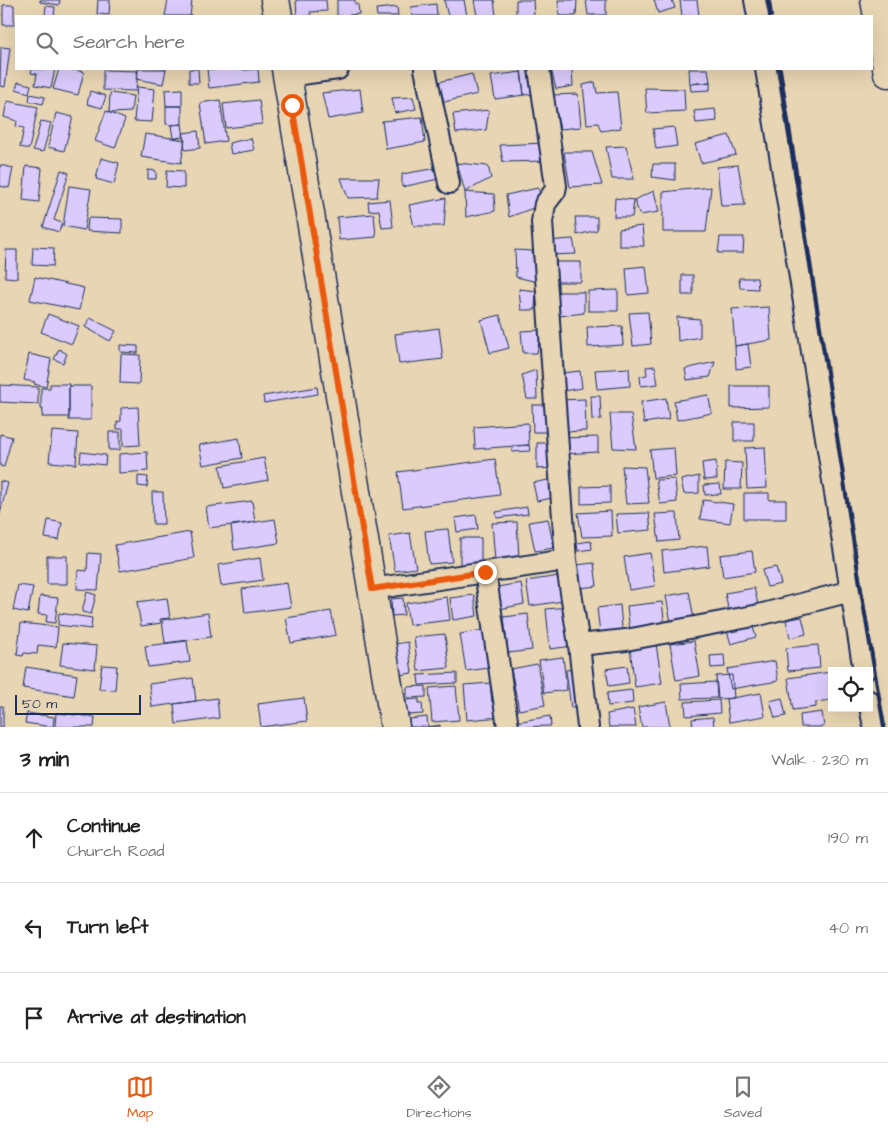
<!DOCTYPE html>
<html lang="en">
<head>
<meta charset="utf-8">
<style>
  :root { --surface:#fff; --page:#f2f2f2; --text:#222; --muted:#767676; --line:#e0e0e0; --accent:#ea580c }
  body { margin:0; font-family:"Architects Daughter",sans-serif; background:var(--page); color:var(--text) }
  .controls { position:absolute; right:15px; bottom:15px; display:grid; overflow:hidden; border-radius:0px; box-shadow:0 5px 20px #0002 }
  .controls button { width:45px; height:45px; display:grid; place-items:center; padding:0; border:0; border-bottom:1px solid var(--line); background:var(--surface); color:var(--text); font:25px sans-serif }
  .scale { position:absolute; left:15px; bottom:12px; width:126px; box-sizing:border-box; padding-left:5px; border:2px solid #1b2f5e; border-top:0; font-size:14px; line-height:18px; white-space:nowrap; color:#1b2f5e; -webkit-text-stroke:4px #e8d5b3; paint-order:stroke }
  .stop { position:absolute; width:15px; height:15px; margin:-11px; border:4px solid #ea580c; border-radius:50%; background:#fff }
  .stop.end { background:#ea580c; border-color:#fff; box-shadow:0 1px 5px #0008 }
  .list { margin:0; padding:0; list-style:none }
  h2 { display:flex; justify-content:space-between; align-items:center; height:65px; margin:0; padding:0 20px; font-size:21px }
  h2 small { font-size:16px; font-weight:400; color:var(--muted) }
  .list li { display:grid; grid-template-columns:32px 1fr auto; gap:15px; align-items:center; box-sizing:border-box; height:90px; padding:0 20px; border-top:1px solid var(--line) }
  .list b { display:block; font-size:19px; white-space:nowrap }
  .list p { margin:0; font-size:16px; white-space:nowrap; color:var(--muted) }
  .list em { font-size:16px; font-style:normal; color:var(--muted) }
  .icon { flex:none; width:28px; height:28px; fill:none; stroke:currentColor; stroke-width:2; stroke-linecap:round; stroke-linejoin:round }
  .map { position:relative; flex:none; width:888px; height:727px; overflow:hidden }
  .search { position:absolute; background:var(--surface); box-shadow:0 5px 20px #0002; left:15px; right:15px; top:15px; height:55px; display:flex; align-items:center; gap:12px; box-sizing:border-box; padding:0 18px; border-radius:0px; color:var(--muted); font-size:19px }
  .sheet { height:335px; background:var(--surface) }
  nav { display:flex; justify-content:space-around; align-items:center; box-sizing:border-box; height:70px; border-top:1px solid var(--line); background:var(--surface); font-size:14px; color:var(--muted) }
  nav a { display:grid; justify-items:center; gap:2px }
  nav .on { color:var(--accent) }
  .map>svg:first-child { display:block }
  .building { fill:#dbcbfc; stroke:#1b2f5e }
  .lines { fill:none; stroke-linecap:round; stroke-linejoin:round }
  .street-casing { stroke:#1b2f5e; stroke-width:24 }
  .secondary-casing { stroke:#1b2f5e; stroke-width:31 }
  .street { stroke:#e8d5b3; stroke-width:20 }
  .secondary { stroke:#e8d5b3; stroke-width:28 }
  .rail { stroke:#1b2f5e; stroke-width:4 }
  .route { stroke:#ea580c; stroke-width:6 }
</style>
</head>
<body>
<div class="map">
<svg width="888" height="727" viewBox="0 0 888 727">
  <rect width="100%" height="100%" fill="#e8d5b3"/>
  <filter id="ink" filterUnits="userSpaceOnUse"><feTurbulence type="fractalNoise" baseFrequency=".02" numOctaves="2"/><feDisplacementMap in="SourceGraphic" scale="10" xChannelSelector="R" yChannelSelector="G"/><feConvolveMatrix kernelMatrix="1 2 1 2 8 2 1 2 1" color-interpolation-filters="sRGB"/></filter>
  <g filter="url(#ink)">
    <path class="building" d="M40 0H60L59 5 40 2Z
      M98 0H110L109 15 97 14Z
      M168 0H192L190 16H192H165Z
      M296 0H326L327 11 310 12 311 16H297Z
      M337 0H355V4H358L359 14 349 15V16H337Z
      M444 0H464L467 16H448Z
      M474 0H494L496 16H477Z
      M516 0H533L534 16H516Z
      M558 0H577L576 16H559Z
      M586 0H606V15H588Z
      M654 0H672L675 8 658 13Z
      M680 0H697L699 16H682Z
      M436 4 437 16H412L411 7Z
      M3 5H14V25H3Z
      M46 6 55 7 54 16H45Z
      M397 7 398 16H377L376 9Z
      M1 47 10 48 5 87 0 86Z
      M32 69H55L51 88 35 85 37 74 31 73Z
      M59 69H70L84 72 78 95 53 89Z
      M138 69H166L163 84 136 79Z
      M189 69H198L199 83H189Z
      M207 69H244V70L258 69 259 82 209 88Z
      M521 69H533L537 94 524 95Z
      M551 69H572L573 86 556 89Z
      M689 69H708L710 82 690 84Z
      M103 70 138 71 136 91 103 90Z
      M521 72 524 95 495 99 491 76Z
      M472 74 477 94 444 102 439 82Z
      M18 82 31 85 29 93 16 89Z
      M595 82 597 93 617 92 621 128 601 131 598 123 587 124 583 85Z
      M710 82V90L691 91 690 84Z
      M137 87 155 89 152 122 134 121Z
      M645 88 684 89 685 111 647 113Z
      M182 89V106H166L165 90Z
      M360 89 363 113 328 119 322 93Z
      M90 91 106 96 102 108 87 104Z
      M110 93 133 96 131 112 109 113Z
      M30 94 45 97 43 104 29 101Z
      M578 94 581 127 560 129 552 95Z
      M413 97 416 109 395 113 392 98Z
      M220 100 226 141 206 144 200 103Z
      M259 100 262 124 226 128 223 104Z
      M7 101 38 107 29 149 20 147 24 128 16 126 17 121 4 117Z
      M166 106H182V124L171 125 166 124Z
      M715 109 717 121 696 123 694 111Z
      M489 110 486 130 456 133 453 114Z
      M106 111 125 119 115 148 95 141Z
      M56 113 73 117 64 151 48 147Z
      M422 117 425 142 386 149 382 121Z
      M41 121 51 123 43 152 33 150Z
      M182 124 184 137 173 138 171 125Z
      M674 127 677 146 656 149 653 129Z
      M198 131 200 148 185 150 183 133Z
      M145 134 185 140 181 163 141 157Z
      M729 135 736 155 701 163 695 144Z
      M251 138 254 150 231 154 229 143Z
      M546 143 548 161 503 162 500 145Z
      M626 146 634 179H612L606 147Z
      M564 152H592L602 185 570 187Z
      M101 158 119 163 114 184 96 179Z
      M457 163 488 166 491 178 465 192Z
      M653 164H675V180L652 177Z
      M0 165 13 168 9 188 0 186Z
      M738 165 745 205 721 206 717 167Z
      M26 166 42 168 39 202 23 200Z
      M438 168 443 178 402 187V174Z
      M61 170 69 173 54 220 62 223 59 232 43 227Z
      M148 170 156 171V179H148Z
      M167 170 184 171V188L166 187Z
      M341 178H379L377 197 348 198Z
      M69 186 91 189 84 230 63 226Z
      M711 187 706 232H663V192Z
      M538 188 544 204 509 217 506 195Z
      M654 191 659 212 640 215 634 200Z
      M465 192 494 194 495 211 466 217Z
      M446 198 444 226H414L409 205Z
      M615 198 634 200 632 217H614Z
      M390 200 393 227 382 228 379 210 369 211 368 202Z
      M374 214 376 237 339 240 337 217Z
      M575 217H597V230L577 235Z
      M88 218 122 219V233L87 231Z
      M642 226 644 246H619V229Z
      M720 237H744L743 253H718Z
      M573 239 576 254 546 255V241Z
      M33 247 54 248 53 266 32 265Z
      M6 250H17V278L5 277Z
      M515 250 532 251 538 282 516 277Z
      M556 262H581V282H556Z
      M646 266 649 293 628 295 626 268Z
      M682 275H693V295H682Z
      M35 277 84 288 79 310 30 300Z
      M739 278H757L758 289 740 288Z
      M519 289 536 291 535 310H521Z
      M618 290V311H588V291Z
      M554 292H584V313L559 316Z
      M769 307 771 340 735 346 732 309Z
      M648 312 651 344 633 346 629 313Z
      M48 314 79 326 72 344 41 332Z
      M500 315 509 348 490 353 481 320Z
      M677 317 700 319V337L678 341Z
      M90 318 116 331 110 341 85 327Z
      M622 326 623 345 588 347 587 327Z
      M439 328 443 359 399 364 395 334Z
      M541 330 537 353H523L521 331Z
      M748 344 751 367 736 369 735 346Z
      M120 345 138 346V353L120 352Z
      M59 349 67 354 63 363 54 359Z
      M29 354 51 359 46 387 34 384 35 382 24 380Z
      M121 354 140 355 139 384 120 383Z
      M715 362 710 377 687 380 685 369Z
      M655 366 658 384 641 386 640 376 647 375 646 367Z
      M629 368 630 386 597 389 595 370Z
      M536 370 537 399H527L522 375Z
      M580 371 582 388 556 392 554 374Z
      M50 384H69V417H42L43 409H41V388H50Z
      M0 385 38 387V404L0 402Z
      M69 386H91V420H69Z
      M731 386H769V407L731 408Z
      M317 387 318 394 264 403 263 396Z
      M708 395 712 413 677 420 674 401Z
      M591 396H600L601 419 592 420Z
      M666 398 669 419 644 423 641 402Z
      M585 399 586 431 560 432 559 400Z
      M532 405H549L550 432H533Z
      M138 407 140 445 123 446V429H117V422L121 421V408Z
      M610 414H631L636 449 613 448Z
      M734 422H754V441H734Z
      M528 423 529 445 475 449 474 427Z
      M52 431 78 433 76 464 49 462Z
      M109 432H120V450H109Z
      M0 434 12 437 4 467 0 466Z
      M598 437V452L563 454 562 438Z
      M239 438 242 458 203 465 199 445Z
      M537 443H554V468L537 469Z
      M529 445 530 451 512 452V446Z
      M765 447 767 488 747 489 745 448Z
      M674 448 676 476 653 478 650 450Z
      M81 452 106 455 105 465 80 462Z
      M147 452 148 471 119 473V454Z
      M264 458 268 480 224 488 220 466Z
      M495 459 500 495 403 508 398 472Z
      M716 461 717 479 704 480 702 463Z
      M725 462 742 463 741 489H724Z
      M622 466 645 467 649 503 626 504Z
      M138 476 148 477 147 487 138 486Z
      M699 476V493L684 494 681 480Z
      M553 479 557 497 537 501 533 483Z
      M675 479 677 502 660 504 656 480Z
      M0 481 8 483 0 513Z
      M720 484 721 494 705 495 704 485Z
      M610 486V503L581 504V487Z
      M152 492H163L164 524H153Z
      M744 493H769V500H786V519H744Z
      M703 500 733 504 730 523 700 519Z
      M252 501 255 522 209 528 206 507Z
      M527 507 528 514 497 518 496 512Z
      M611 511 612 536 582 537 578 513Z
      M649 513 651 530 618 533 616 514Z
      M677 513 679 540 659 542 655 514Z
      M476 515 478 529 457 532 455 518Z
      M275 519 279 543 234 550 231 526Z
      M548 519 554 548 535 551 529 522Z
      M48 520 62 523 59 540 45 538Z
      M517 522 519 559 495 561 492 523Z
      M448 529 452 562 429 564 425 531Z
      M190 532 194 558 120 571 115 545Z
      M410 533 416 568 395 571 389 536Z
      M460 538H481V566H460Z
      M591 541 592 549 578 551 577 543Z
      M707 546 709 566 664 572 662 551Z
      M752 551 755 572 723 577 720 555Z
      M88 553 101 554 98 590 77 589 78 570 87 571Z
      M650 553 655 586 629 590 624 557Z
      M47 556H67V584H47Z
      M260 558 263 580 221 586 218 565Z
      M594 563 597 586 580 588 576 565Z
      M776 567 781 584 767 587 762 570Z
      M559 576 563 601 530 606 526 581Z
      M287 583 291 607 245 613 242 589Z
      M521 583 524 604 500 609 497 587Z
      M18 585 33 587 28 613 13 610Z
      M754 588 760 612 730 618 725 593Z
      M87 592 96 595 91 614 82 612Z
      M689 592 695 624 672 628 666 596Z
      M474 595 477 616 453 620 450 598Z
      M40 596 58 598 55 623 46 622 47 615 38 614Z
      M447 597 450 620 409 625 406 603Z
      M167 598 170 618 160 619 161 623 141 626 137 602Z
      M403 598 404 615 392 616 391 599Z
      M662 602 665 627 630 631 627 606Z
      M620 605 623 639 601 642 597 608Z
      M569 607 573 646 550 649 546 609Z
      M331 611 336 635 291 643 286 618Z
      M59 613 92 618 91 629 58 625Z
      M208 613 211 637 165 643 162 620Z
      M528 614 532 650 508 653 504 617Z
      M802 617 806 634 790 638 786 620Z
      M751 621 756 637 731 644 726 628Z
      M21 623 58 627 56 647 38 645 37 654 24 653 23 656 17 655Z
      M483 630 489 668 466 671 460 634Z
      M445 634 449 668 418 671 414 637Z
      M187 641 190 662 148 667 145 646Z
      M694 641 700 676 676 680 670 644Z
      M408 642 412 673 399 675 395 644Z
      M63 643 97 646 95 669 60 665Z
      M656 644 662 683 635 687 630 648Z
      M818 645 820 668 788 671 786 648Z
      M724 655 725 667 711 668 710 656Z
      M563 657 567 690 544 693 539 660Z
      M775 661 778 681 731 689 727 669Z
      M537 664 545 705 519 710 511 669Z
      M102 665 117 666 115 690 99 689Z
      M627 666 629 683 609 686 606 669Z
      M26 667 77 675 74 696 23 688Z
      M579 669 583 707 571 708 566 670Z
      M831 672 832 700 816 702V707L793 710 788 678Z
      M457 673V683L419 685 418 675Z
      M732 675 734 698 718 699 716 676Z
      M193 678 196 701 152 707 149 684Z
      M716 682 717 698 682 699 681 684Z
      M490 683 492 702 499 701 501 717 467 720 464 685Z
      M426 686V697L407 698V687Z
      M456 686 459 720 432 722 429 688Z
      M632 690 633 703 608 706 607 693Z
      M761 693 765 716 729 722 726 699Z
      M217 698 219 718 176 724 174 704Z
      M304 698 307 721 261 727 258 704Z
      M782 698 786 716 775 718 770 701Z
      M419 699V703H422L423 714 407 715 406 700Z
      M719 700 720 713 686 716 685 702Z
      M666 702 670 727H642L638 707Z
      M0 706H3V727H0Z
      M633 709 636 727H609L607 714Z
      M822 712 824 727H801L800 715Z
      M27 713 54 717 53 727 25 723Z
      M56 713 95 717 94 727H55Z
      M550 716 551 726 516 727V722Z
      M427 717 428 727 440 725V727H410L409 719Z
      M713 717 714 727H693L692 719Z"/>
    <g class="lines">
      <g class="street-casing">
        <path id="street" d="M755 0 758 16
          M425 69 449 183
          M539 69 556 186 555 191 545 204 542 222 566 560 579 645 588 727
          M766 69 851 591
          M287 76 338 69
          M485 572 508 727
          M372 589 566 560
          M579 645 626 640 759 615 851 591 864 671
          M869 701 874 727"/>
      </g>
      <g class="secondary-casing">
        <path id="secondary" d="M275 0 278 16
          M875 0 888 73
          M286 69 395 727"/>
      </g>
      <use href="#street" class="street"/>
      <use href="#secondary" class="secondary"/>
      <path class="rail" d="M769 0 771 16
        M780 69 861 591 884 727"/>
    </g>
  </g>
  <g class="lines" filter="url(#ink)">
    <path class="route" d="M292 105 372 589 485 572"/>
  </g>
</svg>
<div class="controls">
<button><svg class="icon" aria-label="locate" viewBox="0 0 24 24"><circle cx="12" cy="12" r="6"/><path d="M12 2v4M12 18v4M2 12h4M18 12h4"/></svg></button>
</div>
<div class="scale">50 m</div>
<div class="stop" style="left:292px;top:105px"></div>
<div class="stop end" style="left:485px;top:572px"></div>
<div class="search"><svg class="icon" aria-label="search" viewBox="0 0 24 24"><circle cx="10" cy="10" r="6"/><path d="M15 15l6 6"/></svg>Search here</div>
</div>
<section class="sheet">
<h2>3 min<small>Walk · 230 m</small></h2>
<ul class="list">
<li><svg class="icon" aria-label="ahead" viewBox="0 0 24 24"><path d="M12 20V5M6 11l6-6 6 6"/></svg><div><b>Continue</b><p>Church Road</p></div><em>190 m</em></li>
<li><svg class="icon" aria-label="left" viewBox="0 0 24 24"><path d="M17 20v-9H6M10 6l-5 5 5 5"/></svg><div><b>Turn left</b></div><em>40 m</em></li>
<li><svg class="icon" aria-label="arrive" viewBox="0 0 24 24"><path d="M6 21V4h12l-3 4 3 4H6"/></svg><div><b>Arrive at destination</b></div></li>
</ul>
</section>
<nav>
<a class="on"><svg class="icon" aria-label="map" viewBox="0 0 24 24"><path d="M3 6l6-2 6 2 6-2v14l-6 2-6-2-6 2zM9 4v14M15 6v14"/></svg>Map</a>
<a><svg class="icon" aria-label="directions" viewBox="0 0 24 24"><path d="M12 3l9 9-9 9-9-9zM9 14v-3h6M13 9l2 2-2 2"/></svg>Directions</a>
<a><svg class="icon" aria-label="saved" viewBox="0 0 24 24"><path d="M7 4h10v16l-5-4-5 4z"/></svg>Saved</a>
</nav>
</body>
</html>
